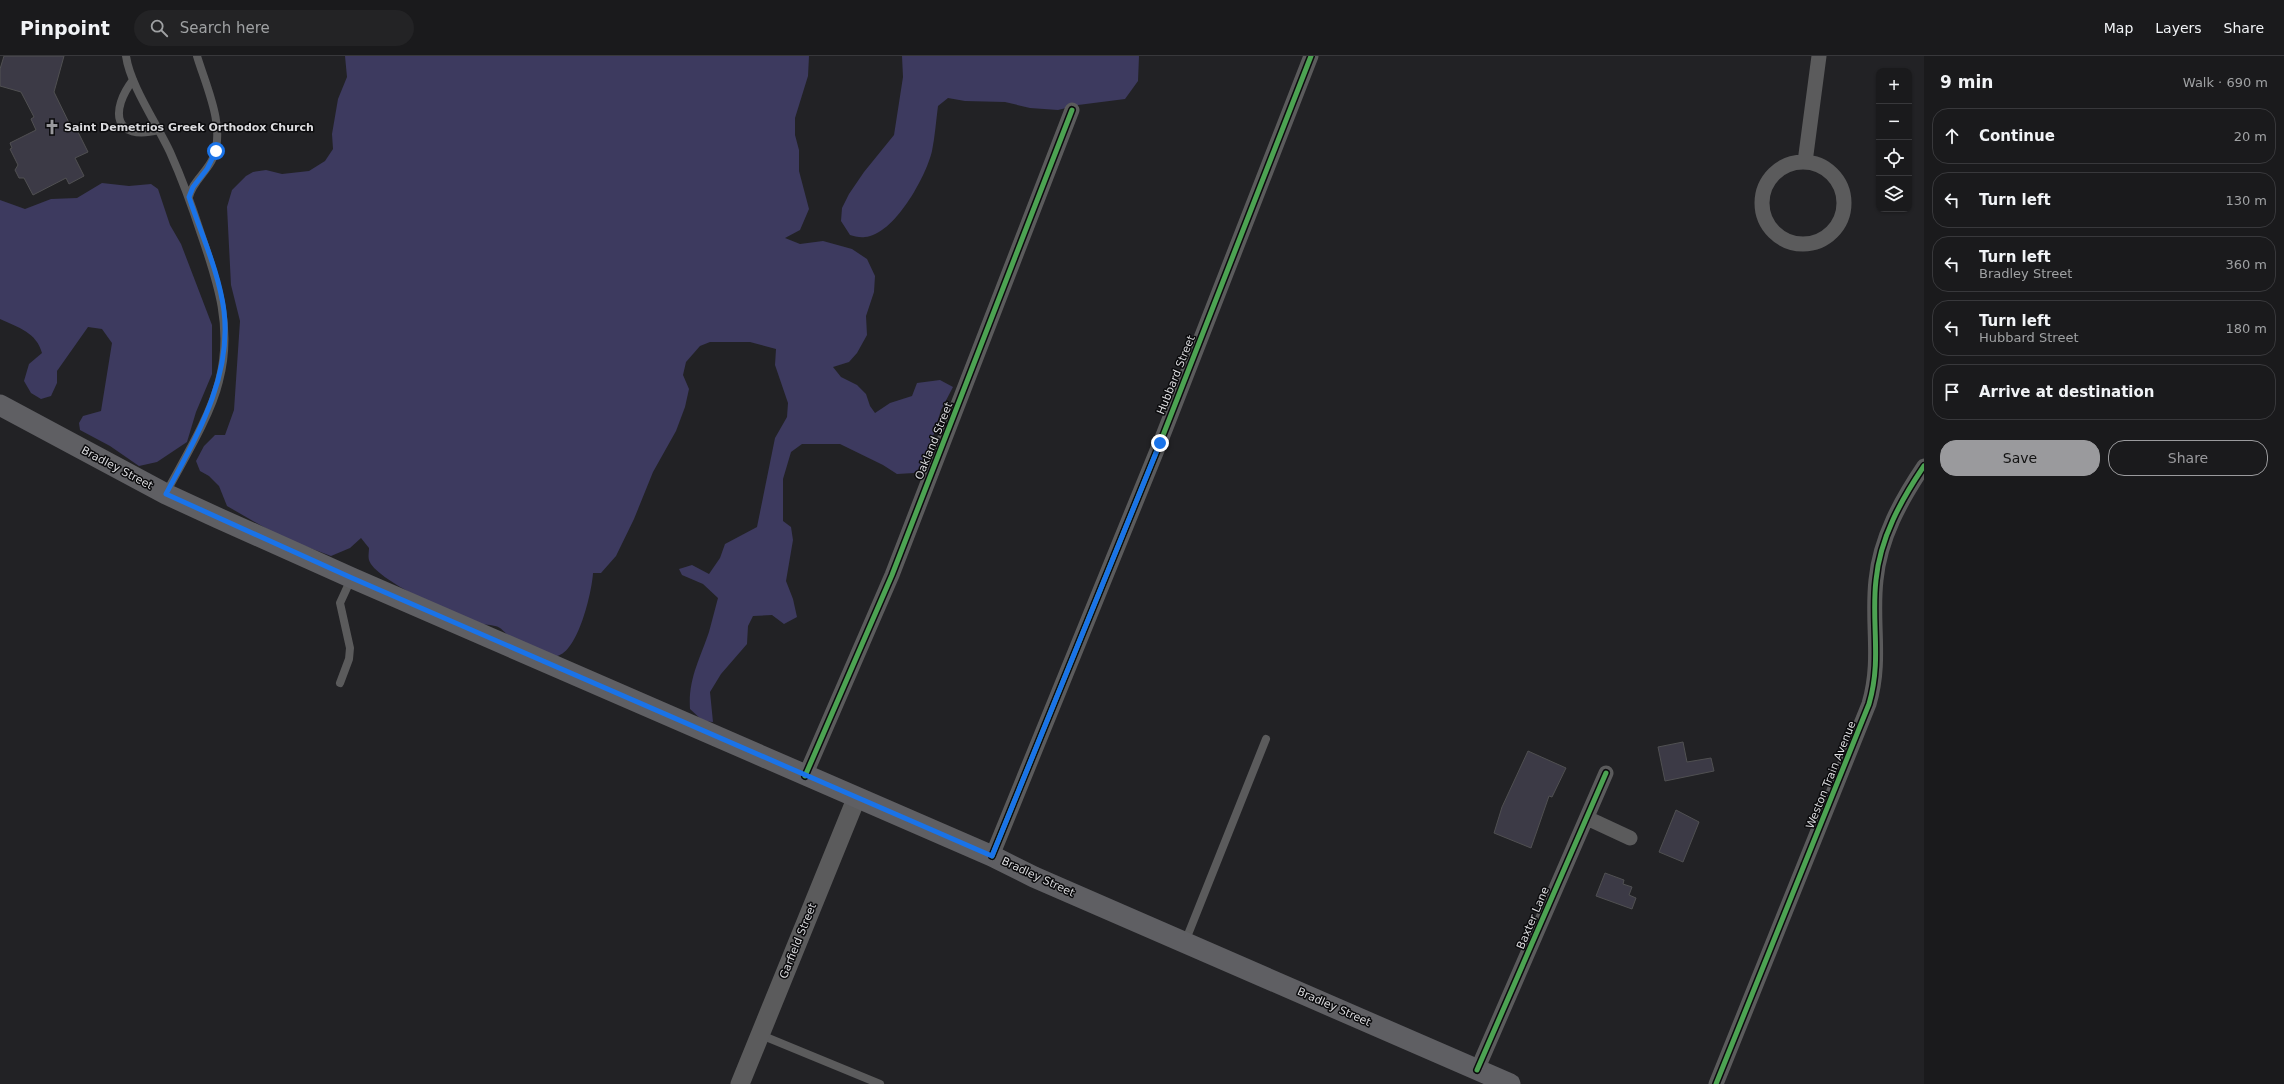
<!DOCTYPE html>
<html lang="en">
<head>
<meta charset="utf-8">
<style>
  :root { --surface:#1a1a1c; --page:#232325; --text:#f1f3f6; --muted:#9fa1a3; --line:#38383b; --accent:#9a9a9d }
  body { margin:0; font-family:"DejaVu Sans",sans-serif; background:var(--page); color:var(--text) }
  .controls { position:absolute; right:12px; top:12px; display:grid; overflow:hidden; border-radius:8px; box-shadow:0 1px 3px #0004 }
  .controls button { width:36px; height:36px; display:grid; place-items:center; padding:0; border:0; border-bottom:1px solid var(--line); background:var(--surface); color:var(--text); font:20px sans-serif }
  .stop { position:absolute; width:12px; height:12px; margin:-9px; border:3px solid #1a73e8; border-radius:50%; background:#fff }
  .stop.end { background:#1a73e8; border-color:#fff; box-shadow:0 1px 4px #0008 }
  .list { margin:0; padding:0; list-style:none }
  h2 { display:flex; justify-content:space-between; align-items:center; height:52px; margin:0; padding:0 16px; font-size:17px }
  h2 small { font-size:13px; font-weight:400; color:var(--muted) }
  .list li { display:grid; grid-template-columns:26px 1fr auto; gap:12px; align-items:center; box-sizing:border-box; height:56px; margin:0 8px 8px; padding:0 8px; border:1px solid var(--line); border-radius:16px }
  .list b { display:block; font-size:15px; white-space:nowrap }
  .list p { margin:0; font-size:13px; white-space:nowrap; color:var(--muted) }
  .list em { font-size:13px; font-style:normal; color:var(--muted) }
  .actions { display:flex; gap:8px; padding:12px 16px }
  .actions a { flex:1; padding:9px 0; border:1px solid var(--accent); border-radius:16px; text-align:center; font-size:14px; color:var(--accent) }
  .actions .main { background:var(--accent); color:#111 }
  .icon { flex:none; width:22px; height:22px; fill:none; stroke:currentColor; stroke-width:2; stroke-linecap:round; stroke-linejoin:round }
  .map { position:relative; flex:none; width:1924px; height:1028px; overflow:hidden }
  header { display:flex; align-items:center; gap:24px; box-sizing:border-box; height:56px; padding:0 20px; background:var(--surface); border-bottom:1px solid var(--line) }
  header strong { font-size:19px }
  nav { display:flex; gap:22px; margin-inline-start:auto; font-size:14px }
  .search { width:280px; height:36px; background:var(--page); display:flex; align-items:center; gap:10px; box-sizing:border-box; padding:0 14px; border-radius:22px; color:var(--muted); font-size:15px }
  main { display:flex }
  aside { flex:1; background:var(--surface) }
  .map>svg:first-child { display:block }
  .green { fill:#3d3a5f }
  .building { fill:#3c3a46; stroke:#505052 }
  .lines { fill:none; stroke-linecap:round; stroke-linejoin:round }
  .service { stroke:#5b5b5c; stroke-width:8 }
  .minor { stroke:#5b5b5c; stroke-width:15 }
  .tertiary { stroke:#5b5b5c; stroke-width:19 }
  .secondary { stroke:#5f5f63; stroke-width:21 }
  .cycleway-casing { stroke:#0b0b0d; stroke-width:8 }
  .cycleway { stroke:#4ca352; stroke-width:5 }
  .route { stroke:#1a73e8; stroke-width:5 }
  .labels { text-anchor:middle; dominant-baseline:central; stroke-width:3; stroke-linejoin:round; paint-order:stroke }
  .poi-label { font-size:11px; font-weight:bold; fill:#dbdbde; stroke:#0b0b0d; text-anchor:start }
  .street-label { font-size:11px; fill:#dbdbde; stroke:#0b0b0d }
</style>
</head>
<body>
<header>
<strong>Pinpoint</strong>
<div class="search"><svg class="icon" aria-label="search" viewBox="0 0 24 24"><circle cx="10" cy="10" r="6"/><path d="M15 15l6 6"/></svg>Search here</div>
<nav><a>Map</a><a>Layers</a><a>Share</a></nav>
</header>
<main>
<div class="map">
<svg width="1924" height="1028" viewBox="0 0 1924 1028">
  <rect width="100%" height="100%" fill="#222225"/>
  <path class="green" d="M345 0H809L808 20 795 62V79L799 94V115L809 153 800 174 785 182 800 188 823 185 852 193 867 203 875 220 874 236 866 260 867 279 857 297 849 306 833 311 841 321 857 329 866 338 870 350 875 357 890 347 912 340 917 327 940 324 953 331 941 354 925 407 914 417 897 418 883 409 840 388H802L791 396 783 423V465L791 471 793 484 786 525 793 543 797 561 784 568 772 559 753 560 748 570 747 588 721 618 710 636 713 666 703 665 690 653C688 623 700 603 709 576 712 565 715 553 718 542L703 528 682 519 679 513 692 509 709 518 720 502 725 488 757 471 775 382 787 361 788 347 775 309 776 293 750 286H710L700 290 686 306 683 319 689 333 685 351 676 375 653 416 634 463 616 500 601 517H593C592 536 578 596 557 600 546 601 519 587 510 581 505 577 501 571 495 570 489 568 481 569 474 567 455 560 374 523 369 504 368 501 369 495 369 492L361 482 350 492 331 500 281 481 227 450 219 430 209 420 200 415 196 405 204 390 215 379H225L234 354 240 265 231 229 227 151 232 134 246 120 253 116 266 114 282 118 309 115 325 105 333 93 332 78 338 43 347 21Z
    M902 0H1139L1138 25 1125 43 1078 49 1058 54 1030 52 1005 46 965 45 948 42 938 50C936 65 935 80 932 95 926 121 894 179 865 181 860 182 854 180 850 179L841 165 842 152 849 138 864 116 894 79 903 21Z
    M102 127 129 130 151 128 158 133 170 169 181 188 212 269V318L196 356 187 386 157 406 139 410 110 390 80 374 79 367 83 360 101 355 112 287 102 273 88 271 57 315V327L51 340 41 343 31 337 24 325 29 308 42 297C37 277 18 271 0 263V144L25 153 51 143 77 142Z"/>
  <path class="building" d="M4 0H64L54 36 73 75 77 74 88 96 75 102 84 120 69 128 66 122 33 139 24 122H19L15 114 18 109 10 93 12 92 10 87 36 74 31 63 34 61 21 36 0 30V13Z
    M1683 686 1687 706 1711 702 1714 715 1665 725 1658 691Z
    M1528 695 1566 712 1552 741 1549 740 1531 792 1494 777 1502 751Z
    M1676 754 1699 766 1683 806 1659 796Z
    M1605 817 1624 824 1623 828 1632 831 1629 839 1636 842 1632 853 1596 840Z"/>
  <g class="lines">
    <path class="service" d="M126 0C130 29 157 68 170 96 182 123 192 150 201 178 218 227 233 273 219 325 211 359 183 405 166 437
      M133 24C110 54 113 86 159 74
      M189 141C192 126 207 116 213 102 226 71 206 30 197 0
      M340 627 349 603 350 592 340 547 351 523
      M1185 886 1266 683
      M761 979 880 1028"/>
    <path class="minor" d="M1762 147a41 41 0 1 1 82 0a41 41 0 1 1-82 0Z
      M1805 106 1819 0
      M805 720 892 519 1072 54
      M1587 762 1630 782
      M992 800 1160 387 1311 0
      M1477 1014 1606 717
      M1716 1028 1869 648C1882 604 1871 567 1876 524 1880 482 1901 444 1924 410"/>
    <path class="tertiary" d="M740 1028 856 743"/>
    <path class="secondary" d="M0 349 166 438 218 462 352 522 992 800 1034 821 1510 1028"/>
    <g class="cycleway-casing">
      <path id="cycleway" d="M805 720 892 519 1072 54
        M992 800 1160 387 1311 0
        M1477 1014 1606 717
        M1716 1028 1869 648C1882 604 1871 567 1876 524 1880 482 1901 444 1924 410"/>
    </g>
    <use href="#cycleway" class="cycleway"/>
  </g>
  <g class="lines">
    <path class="route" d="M216 95 207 113 193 131 189 141C201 178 219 216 224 255 232 322 196 381 166 438L352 522 992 800 1160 387"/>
  </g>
  <defs>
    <g id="church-bare" transform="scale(1.2)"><path d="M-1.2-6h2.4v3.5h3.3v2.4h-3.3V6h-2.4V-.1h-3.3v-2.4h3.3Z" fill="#9a9a9d" stroke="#0b0b0d" stroke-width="2.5" paint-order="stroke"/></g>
  </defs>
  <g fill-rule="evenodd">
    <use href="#church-bare" x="52" y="71"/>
  </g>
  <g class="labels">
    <g class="poi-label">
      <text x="64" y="71">Saint Demetrios Greek Orthodox Church</text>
    </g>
    <g class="street-label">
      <text transform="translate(1176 319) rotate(-68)">Hubbard Street</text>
      <text transform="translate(934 385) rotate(-68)">Oakland Street</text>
      <text transform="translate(117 412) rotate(28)">Bradley Street</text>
      <text transform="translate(1831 719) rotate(-68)">Weston Train Avenue</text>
      <text transform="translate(1038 821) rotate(25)">Bradley Street</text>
      <text transform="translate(1533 862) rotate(-67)">Baxter Lane</text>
      <text transform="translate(798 885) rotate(-68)">Garfield Street</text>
      <text transform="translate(1334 951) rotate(24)">Bradley Street</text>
    </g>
  </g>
</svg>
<div class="controls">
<button>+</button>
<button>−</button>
<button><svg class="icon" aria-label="locate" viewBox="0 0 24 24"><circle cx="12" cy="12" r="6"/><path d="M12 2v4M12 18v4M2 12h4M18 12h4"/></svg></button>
<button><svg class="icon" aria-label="layers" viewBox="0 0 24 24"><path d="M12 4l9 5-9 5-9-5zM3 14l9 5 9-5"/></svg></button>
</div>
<div class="stop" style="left:216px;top:95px"></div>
<div class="stop end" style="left:1160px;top:387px"></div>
</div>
<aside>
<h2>9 min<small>Walk · 690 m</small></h2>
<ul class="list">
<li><svg class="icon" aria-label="ahead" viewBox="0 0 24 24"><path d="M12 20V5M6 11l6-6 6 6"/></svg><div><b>Continue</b></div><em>20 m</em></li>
<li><svg class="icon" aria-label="left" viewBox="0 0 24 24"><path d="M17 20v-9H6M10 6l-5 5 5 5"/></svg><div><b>Turn left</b></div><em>130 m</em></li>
<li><svg class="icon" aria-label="left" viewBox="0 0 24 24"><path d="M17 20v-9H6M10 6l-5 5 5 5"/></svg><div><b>Turn left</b><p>Bradley Street</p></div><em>360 m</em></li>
<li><svg class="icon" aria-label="left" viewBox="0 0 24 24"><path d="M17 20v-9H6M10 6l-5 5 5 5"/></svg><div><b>Turn left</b><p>Hubbard Street</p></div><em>180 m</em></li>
<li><svg class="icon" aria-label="arrive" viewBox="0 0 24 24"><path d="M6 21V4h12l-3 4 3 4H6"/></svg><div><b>Arrive at destination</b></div></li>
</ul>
<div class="actions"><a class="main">Save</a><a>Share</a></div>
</aside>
</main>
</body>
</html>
